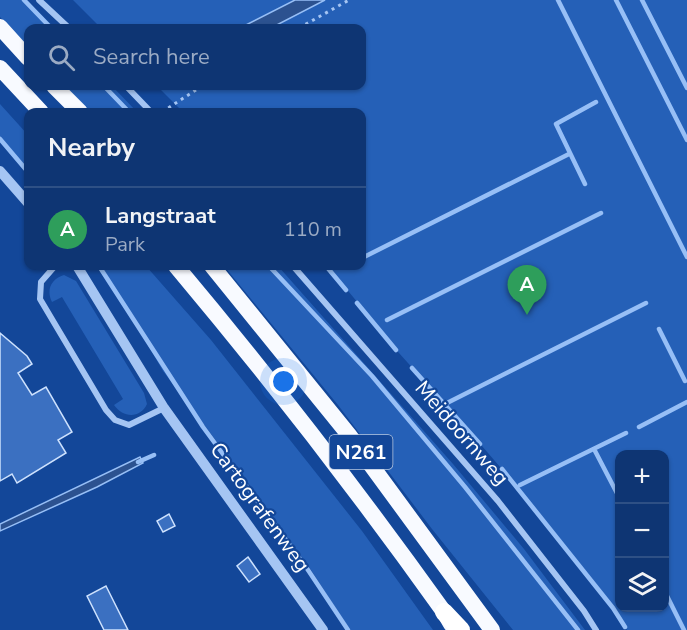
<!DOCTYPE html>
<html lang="en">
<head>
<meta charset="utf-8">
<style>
  :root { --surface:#0e3573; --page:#1c407b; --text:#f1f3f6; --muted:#9babc4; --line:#2e5085; --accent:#90b9f0 }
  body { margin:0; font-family:"Nunito Sans",sans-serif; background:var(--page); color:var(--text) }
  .controls { position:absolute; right:18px; bottom:18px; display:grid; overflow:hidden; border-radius:12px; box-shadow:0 2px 4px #0004 }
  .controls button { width:54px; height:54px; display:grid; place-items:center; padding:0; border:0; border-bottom:2px solid var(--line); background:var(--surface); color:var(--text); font:30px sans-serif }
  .you { position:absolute; left:284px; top:382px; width:21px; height:21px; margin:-15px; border:4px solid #fff; border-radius:50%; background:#1a73e8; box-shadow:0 0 0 9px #1a73e833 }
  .badge { display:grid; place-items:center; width:39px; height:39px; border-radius:50%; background:var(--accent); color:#fff; font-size:20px; font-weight:700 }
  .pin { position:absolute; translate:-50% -50px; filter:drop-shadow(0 2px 3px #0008) }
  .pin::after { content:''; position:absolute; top:32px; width:21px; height:18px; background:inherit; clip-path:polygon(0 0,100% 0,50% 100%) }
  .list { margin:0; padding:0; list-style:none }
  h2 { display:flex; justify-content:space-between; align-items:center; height:78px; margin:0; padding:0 24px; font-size:26px }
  h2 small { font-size:20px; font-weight:400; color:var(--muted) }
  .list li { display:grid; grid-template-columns:39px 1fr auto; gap:18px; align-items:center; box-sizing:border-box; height:84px; padding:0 24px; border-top:2px solid var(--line) }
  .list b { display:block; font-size:22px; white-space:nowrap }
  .list p { margin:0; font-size:20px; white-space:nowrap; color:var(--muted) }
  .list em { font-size:20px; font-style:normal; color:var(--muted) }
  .icon { flex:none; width:33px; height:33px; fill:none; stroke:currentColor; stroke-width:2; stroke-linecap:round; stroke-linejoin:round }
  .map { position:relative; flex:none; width:687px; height:630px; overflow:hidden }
  .search { position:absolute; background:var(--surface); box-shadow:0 2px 4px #0004; left:24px; top:24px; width:342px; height:66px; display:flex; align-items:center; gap:15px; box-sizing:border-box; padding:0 21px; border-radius:12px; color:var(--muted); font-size:22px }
  .panel { position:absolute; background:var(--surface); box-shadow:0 2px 4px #0004; left:24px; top:108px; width:342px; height:162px; border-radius:12px }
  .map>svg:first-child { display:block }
  .green { fill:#2560b7; fill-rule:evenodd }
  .water { fill:#2c5290; stroke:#97bff6; stroke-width:1.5 }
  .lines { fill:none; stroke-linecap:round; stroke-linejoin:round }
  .stream { stroke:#97bff6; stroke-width:4.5 }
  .building { fill:#3b70c1; stroke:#cde1fd; stroke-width:1.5 }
  .path { stroke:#a5c5f3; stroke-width:3; stroke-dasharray:3 4.5; stroke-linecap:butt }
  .minor { stroke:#a5c5f3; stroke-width:6 }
  .tertiary { stroke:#a5c5f3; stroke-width:10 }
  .trunk { stroke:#f8faff; stroke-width:16 }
  .motorway { stroke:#fff; stroke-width:18 }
  .labels { text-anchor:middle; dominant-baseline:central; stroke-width:4.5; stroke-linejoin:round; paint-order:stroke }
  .shield { fill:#134799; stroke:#b8c8e0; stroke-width:1.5 }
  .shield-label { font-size:20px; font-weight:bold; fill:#fff }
  .street-label { font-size:21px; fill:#fff; stroke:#134799 }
</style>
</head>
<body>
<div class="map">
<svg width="687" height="630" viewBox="0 0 687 630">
  <rect width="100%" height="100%" fill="#134799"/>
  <path class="green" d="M0 0H26L55 28H28V47L0 17Z
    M73 0H687V630H627C560 531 479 442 399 353 374 325 352 293 326 266H362V112H183L157 86H362V28H101ZM620 454H664V608H620Z
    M65 86H112L137 112H90Z
    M0 104 28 135V169L0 137Z
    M102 266H146L211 340 362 531 433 630H350L311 570 246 480 163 371Z
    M224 266H278L453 464 524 549 585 630H513L432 529 338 405Z
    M64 275 76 281 144 393 147 404C140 419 123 418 114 405L123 399 62 297 52 302C46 290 51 279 64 275Z"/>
  <path class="water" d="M295 0H325L271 28H240Z
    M140 457 143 463 97 487 0 531V524Z"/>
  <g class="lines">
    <path class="stream" d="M24 0 51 28
      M558 0 687 257
      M616 0 687 140
      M642 0 687 88
      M104 86 129 112
      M148 87 151 86
      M181 111 183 112
      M0 139 28 172
      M585 184 556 124 596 102
      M362 258 569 154
      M99 266 203 427 306 567 348 630
      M269 266 372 376 465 487 578 630
      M326 266 346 290
      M357 303 396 350
      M387 320 601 213
      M659 329 685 381
      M412 368 480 444
      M445 404 646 303
      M639 427 687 402
      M594 449 620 499
      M138 462 154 455
      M502 469 613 608 625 627
      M520 485 626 433
      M664 590 684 630"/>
  </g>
  <path class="building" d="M0 333 27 356 32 364 18 373 32 395 46 387 72 432 58 440 66 453 17 483 12 474 0 481Z
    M169 514 175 526 163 532 157 521Z
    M248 557 260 574 249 582 237 566Z
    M106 586 128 630H104L87 596Z"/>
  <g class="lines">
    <path class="path" d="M299 28 349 0
      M162 112 202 86"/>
    <path class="minor" d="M39 0 69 28
      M126 86 151 112
      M55 266 41 282 40 299 106 410 115 420 129 425 164 408
      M293 266 498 501 584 611 596 630"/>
    <path class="tertiary" d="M0 171 28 203
      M77 266 164 408 323 630"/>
    <path class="trunk" d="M0 27 28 58
      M0 68 41 112
      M54 86 80 112
      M176 266C270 378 359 493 444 612L451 624
      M212 266 349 435 492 630"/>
    <path class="motorway" d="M444 612 461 630"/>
  </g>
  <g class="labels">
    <rect class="shield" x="329.5" y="435" width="63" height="34" rx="4.5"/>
    <g class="shield-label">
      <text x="361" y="452">N261</text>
    </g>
    <g class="street-label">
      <text transform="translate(462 433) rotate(49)">Meidoornweg</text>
      <text transform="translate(260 507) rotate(54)">Cartografenweg</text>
    </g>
  </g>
</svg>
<div class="controls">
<button>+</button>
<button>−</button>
<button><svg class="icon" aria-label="layers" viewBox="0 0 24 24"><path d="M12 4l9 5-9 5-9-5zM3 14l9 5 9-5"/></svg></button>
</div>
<div class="you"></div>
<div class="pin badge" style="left:527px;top:315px;background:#2e9e5b">A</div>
<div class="search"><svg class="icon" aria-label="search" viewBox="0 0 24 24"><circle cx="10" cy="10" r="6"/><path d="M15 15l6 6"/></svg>Search here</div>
<section class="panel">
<h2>Nearby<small></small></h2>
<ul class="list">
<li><span class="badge" style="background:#2e9e5b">A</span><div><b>Langstraat</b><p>Park</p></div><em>110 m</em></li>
</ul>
</section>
</div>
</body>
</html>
